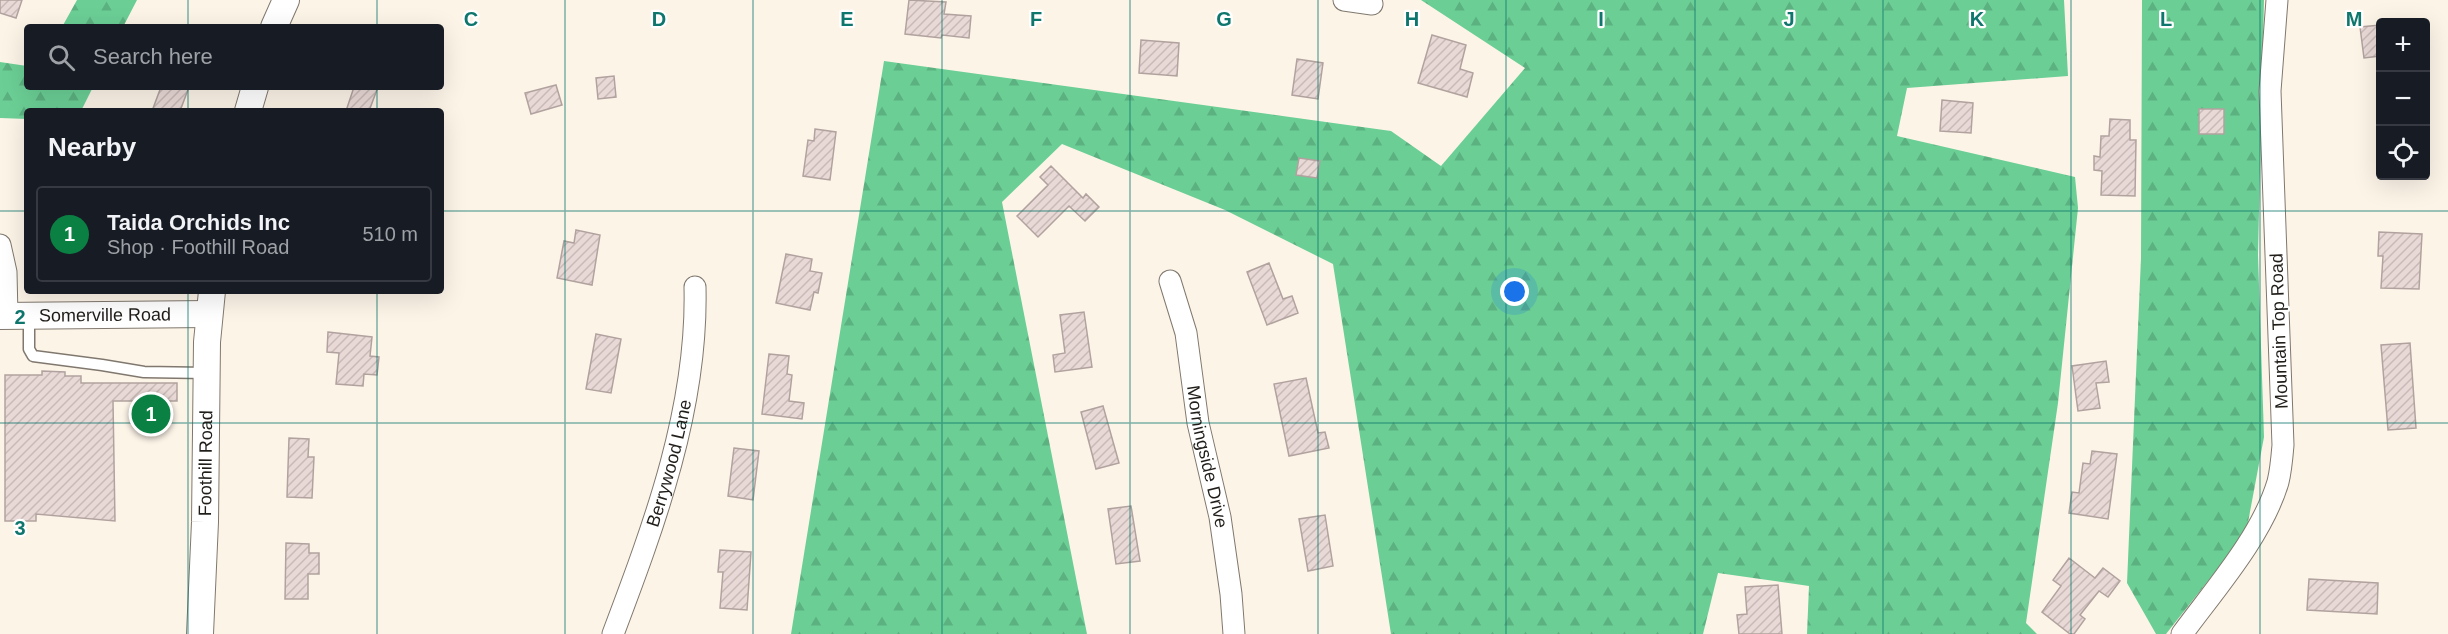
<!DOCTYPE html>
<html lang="en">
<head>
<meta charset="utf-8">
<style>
  :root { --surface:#171b24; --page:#242831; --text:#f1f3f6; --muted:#9ea1a6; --line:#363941; --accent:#0b8043 }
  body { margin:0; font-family:Arial,sans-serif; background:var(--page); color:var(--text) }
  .controls { position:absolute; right:18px; top:18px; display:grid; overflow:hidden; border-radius:6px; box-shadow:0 6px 24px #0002 }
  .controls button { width:54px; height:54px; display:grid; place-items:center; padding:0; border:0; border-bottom:2px solid var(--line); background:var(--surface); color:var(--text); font:30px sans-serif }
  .you { position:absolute; left:1515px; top:292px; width:21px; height:21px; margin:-15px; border:4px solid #fff; border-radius:50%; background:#1a73e8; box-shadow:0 0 0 9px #1a73e833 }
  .badge { display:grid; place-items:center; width:39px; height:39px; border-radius:50%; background:var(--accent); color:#fff; font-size:20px; font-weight:700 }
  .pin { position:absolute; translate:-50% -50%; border:3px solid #fff; box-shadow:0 2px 6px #0006 }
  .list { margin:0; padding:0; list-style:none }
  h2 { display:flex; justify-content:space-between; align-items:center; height:78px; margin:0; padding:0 24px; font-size:26px }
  h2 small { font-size:20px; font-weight:400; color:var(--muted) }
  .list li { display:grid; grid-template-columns:39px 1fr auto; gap:18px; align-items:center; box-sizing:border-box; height:96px; margin:0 12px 12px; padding:0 12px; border:2px solid var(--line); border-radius:6px }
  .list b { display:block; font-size:22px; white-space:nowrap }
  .list p { margin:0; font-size:20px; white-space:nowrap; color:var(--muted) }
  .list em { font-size:20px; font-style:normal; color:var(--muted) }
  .icon { flex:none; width:33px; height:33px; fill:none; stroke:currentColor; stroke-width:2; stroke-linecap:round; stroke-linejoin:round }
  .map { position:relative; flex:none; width:2448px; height:634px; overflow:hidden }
  .search { position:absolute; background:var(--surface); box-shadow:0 6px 24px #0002; left:24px; top:24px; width:420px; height:66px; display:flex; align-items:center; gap:15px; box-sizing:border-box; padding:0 21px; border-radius:6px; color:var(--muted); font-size:22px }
  .panel { position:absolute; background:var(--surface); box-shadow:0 6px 24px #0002; left:24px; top:108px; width:420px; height:186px; border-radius:6px }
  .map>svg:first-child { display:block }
  .forest { fill:url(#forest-firs) }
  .building { fill:url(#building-hatch); stroke:#b1a29f; stroke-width:1.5 }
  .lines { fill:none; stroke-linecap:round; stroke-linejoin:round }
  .service-casing { stroke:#80786e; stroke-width:13 }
  .minor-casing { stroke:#80786e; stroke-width:23 }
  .tertiary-casing { stroke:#80786e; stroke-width:28 }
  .service { stroke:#fff; stroke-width:10 }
  .minor { stroke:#fff; stroke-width:21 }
  .tertiary { stroke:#fff; stroke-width:26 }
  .grid { fill:none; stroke:#0f766e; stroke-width:1.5; stroke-opacity:0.55 }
  .labels { text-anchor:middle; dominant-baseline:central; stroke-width:4.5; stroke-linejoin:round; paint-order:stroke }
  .street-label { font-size:18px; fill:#211e1a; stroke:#fff }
  .grid-label { font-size:20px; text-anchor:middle; font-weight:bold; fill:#0f766e; stroke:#fff; stroke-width:4.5; stroke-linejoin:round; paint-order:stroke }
</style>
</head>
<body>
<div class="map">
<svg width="2448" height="634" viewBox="0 0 2448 634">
  <defs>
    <pattern id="forest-firs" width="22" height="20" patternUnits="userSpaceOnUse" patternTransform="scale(1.5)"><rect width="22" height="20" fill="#6bcf95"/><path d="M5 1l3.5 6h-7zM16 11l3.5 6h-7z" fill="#5cb180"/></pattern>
    <pattern id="building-hatch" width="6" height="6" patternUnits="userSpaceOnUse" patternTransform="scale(1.5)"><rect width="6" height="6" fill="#e9d9d6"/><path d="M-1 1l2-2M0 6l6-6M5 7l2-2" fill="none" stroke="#c8bab7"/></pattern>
  </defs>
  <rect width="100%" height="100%" fill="#fdf4e8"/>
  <path class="forest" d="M77 0H137L123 27H62Z
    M1421 0H2064L2068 76 1907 88 1897 136 2075 177 2078 208 2058 403 2026 623 2037 634H1807L1809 586 1718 573 1703 634H1391L1333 264 1225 210 1062 144 1002 202 1087 634H791L884 61 1391 131 1441 166 1525 68Z
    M2142 0H2264L2258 255 2264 437 2246 533 2166 634H2156L2127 583 2141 258Z
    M0 62 27 66V87H93L81 111H27V119L0 118Z"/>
  <path class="building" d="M0 0H22L16 18 0 13Z
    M909 0 946 2 944 14 971 16 969 38 942 35 941 38 905 34Z
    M2380 25V56L2364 58 2360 27Z
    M1432 35 1466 45 1460 69 1473 73 1467 97 1418 83Z
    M1141 40 1179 43 1177 76 1139 73Z
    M1297 59 1323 63 1318 99 1292 95Z
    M614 76 616 97 598 99 596 78Z
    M556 85 562 105 531 114 525 93Z
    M161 87H189L180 111H152Z
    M354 87H378L369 111H346Z
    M1942 100 1973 103 1971 133 1940 131Z
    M2199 109H2224V134H2199Z
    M2110 119 2130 120V140H2136L2135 196 2101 195 2102 171 2094 170V156L2100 157 2101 136H2109Z
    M815 129 836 132 830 180 803 176 808 140 814 141Z
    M1299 158 1320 161 1317 178 1296 175Z
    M1051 166 1083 198 1086 194 1099 207 1085 221 1069 206 1038 237 1017 216 1048 185 1040 177Z
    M576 230 600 235 592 285 557 278 564 241 574 243Z
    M2379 232 2422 234 2419 289 2381 288 2383 256H2378Z
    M786 254 812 259 810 271 822 273 818 293 814 292 810 310 776 303Z
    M1269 263 1283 299 1292 296 1298 313 1267 325 1247 272Z
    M1084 312 1092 367 1055 372 1053 355 1065 353 1060 315Z
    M328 332 372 337 370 356 379 357 377 375 364 374 363 386 336 384 339 353 327 352Z
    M596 334 621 339 611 393 586 389Z
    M2410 343 2416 428 2388 430 2381 345Z
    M769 354 789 356 787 374 792 375 789 401 804 403 802 419 762 414Z
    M2106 361 2109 382 2096 383 2100 408 2078 411 2072 366Z
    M42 371 65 372V376H81V383H177V401H113L115 521 36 514V521H5V375H42Z
    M1306 378 1318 433 1325 432 1329 448 1289 456 1274 384Z
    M1103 406 1119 463 1096 469 1081 412Z
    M289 438 309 439 308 457H314L312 498 287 497Z
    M734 448 759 451 753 500 728 496Z
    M2092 451 2117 454 2108 519 2069 513 2072 492 2079 493 2083 463 2090 464Z
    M1131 506 1140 561 1116 564 1108 509Z
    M1325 515 1333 566 1308 571 1299 519Z
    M286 543 309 544V553H319V574H308V599H285Z
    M720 550 751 552 747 610 720 608 723 572H718Z
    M2069 558 2095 578 2103 568 2120 581 2108 597 2099 591 2080 615 2085 619 2074 634H2070L2042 612 2061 586 2053 580Z
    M2309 579 2378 583 2377 614 2307 610Z
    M1778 585 1782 634H1739L1737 615 1747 614 1745 587Z"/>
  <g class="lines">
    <g class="service-casing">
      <path id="service" d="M29 316V349L33 356 102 365 144 372 206 373"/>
    </g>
    <g class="minor-casing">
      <g id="minor">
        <path d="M1344 0 1372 4"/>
        <path d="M0 245 6 272 7 316"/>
        <path id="s1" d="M1170 281 1186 333 1198 423 1220 517 1231 594 1234 634"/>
        <path id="s2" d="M613 634C655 523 698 407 695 287"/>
        <path d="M2182 634C2215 589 2262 536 2278 482 2281 470 2282 457 2283 445L2270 91 2277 0"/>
      </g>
    </g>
    <g class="tertiary-casing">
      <g id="tertiary">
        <path d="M274 27 286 0"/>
        <path d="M248 111 255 87"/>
        <path id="s3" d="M0 316 209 314"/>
        <path id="s4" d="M200 634 205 522 207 342 212 291"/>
      </g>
    </g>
    <use href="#service" class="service"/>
    <use href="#minor" class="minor"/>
    <use href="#tertiary" class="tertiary"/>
  </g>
  <path class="grid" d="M188 0V27M377 0V27M565 0V634M753 0V634M942 0V634M1130 0V634M1318 0V634M1506 0V634M1695 0V634M1883 0V634M2071 0V634M2260 0V634M188 87V111M377 87V111M0 211H27M441 211H2448M188 291V634M377 291V634M0 423H2448"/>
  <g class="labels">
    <g class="street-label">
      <text stroke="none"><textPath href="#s3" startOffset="105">Somerville Road</textPath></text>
      <text transform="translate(2279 331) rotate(-92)">Mountain Top Road</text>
      <text stroke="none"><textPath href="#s1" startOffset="180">Morningside Drive</textPath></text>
      <text stroke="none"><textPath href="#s4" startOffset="171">Foothill Road</textPath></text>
      <text stroke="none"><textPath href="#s2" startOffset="180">Berrywood Lane</textPath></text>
    </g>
  </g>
  <g class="grid-label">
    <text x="471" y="26">C</text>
    <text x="659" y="26">D</text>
    <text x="847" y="26">E</text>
    <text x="1036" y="26">F</text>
    <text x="1224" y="26">G</text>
    <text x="1412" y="26">H</text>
    <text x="1601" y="26">I</text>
    <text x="1789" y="26">J</text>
    <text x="1977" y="26">K</text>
    <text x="2166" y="26">L</text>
    <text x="2354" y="26">M</text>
    <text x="20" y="324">2</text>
    <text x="20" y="535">3</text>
  </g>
</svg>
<div class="controls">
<button>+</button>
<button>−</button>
<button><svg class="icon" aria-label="locate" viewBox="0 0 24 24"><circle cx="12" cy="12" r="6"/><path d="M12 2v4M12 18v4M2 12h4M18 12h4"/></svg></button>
</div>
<div class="you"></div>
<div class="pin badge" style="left:151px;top:414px">1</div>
<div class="search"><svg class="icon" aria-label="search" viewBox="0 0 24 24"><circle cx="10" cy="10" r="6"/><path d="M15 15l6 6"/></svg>Search here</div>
<section class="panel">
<h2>Nearby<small></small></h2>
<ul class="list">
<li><span class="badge">1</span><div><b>Taida Orchids Inc</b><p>Shop · Foothill Road</p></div><em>510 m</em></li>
</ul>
</section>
</div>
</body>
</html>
